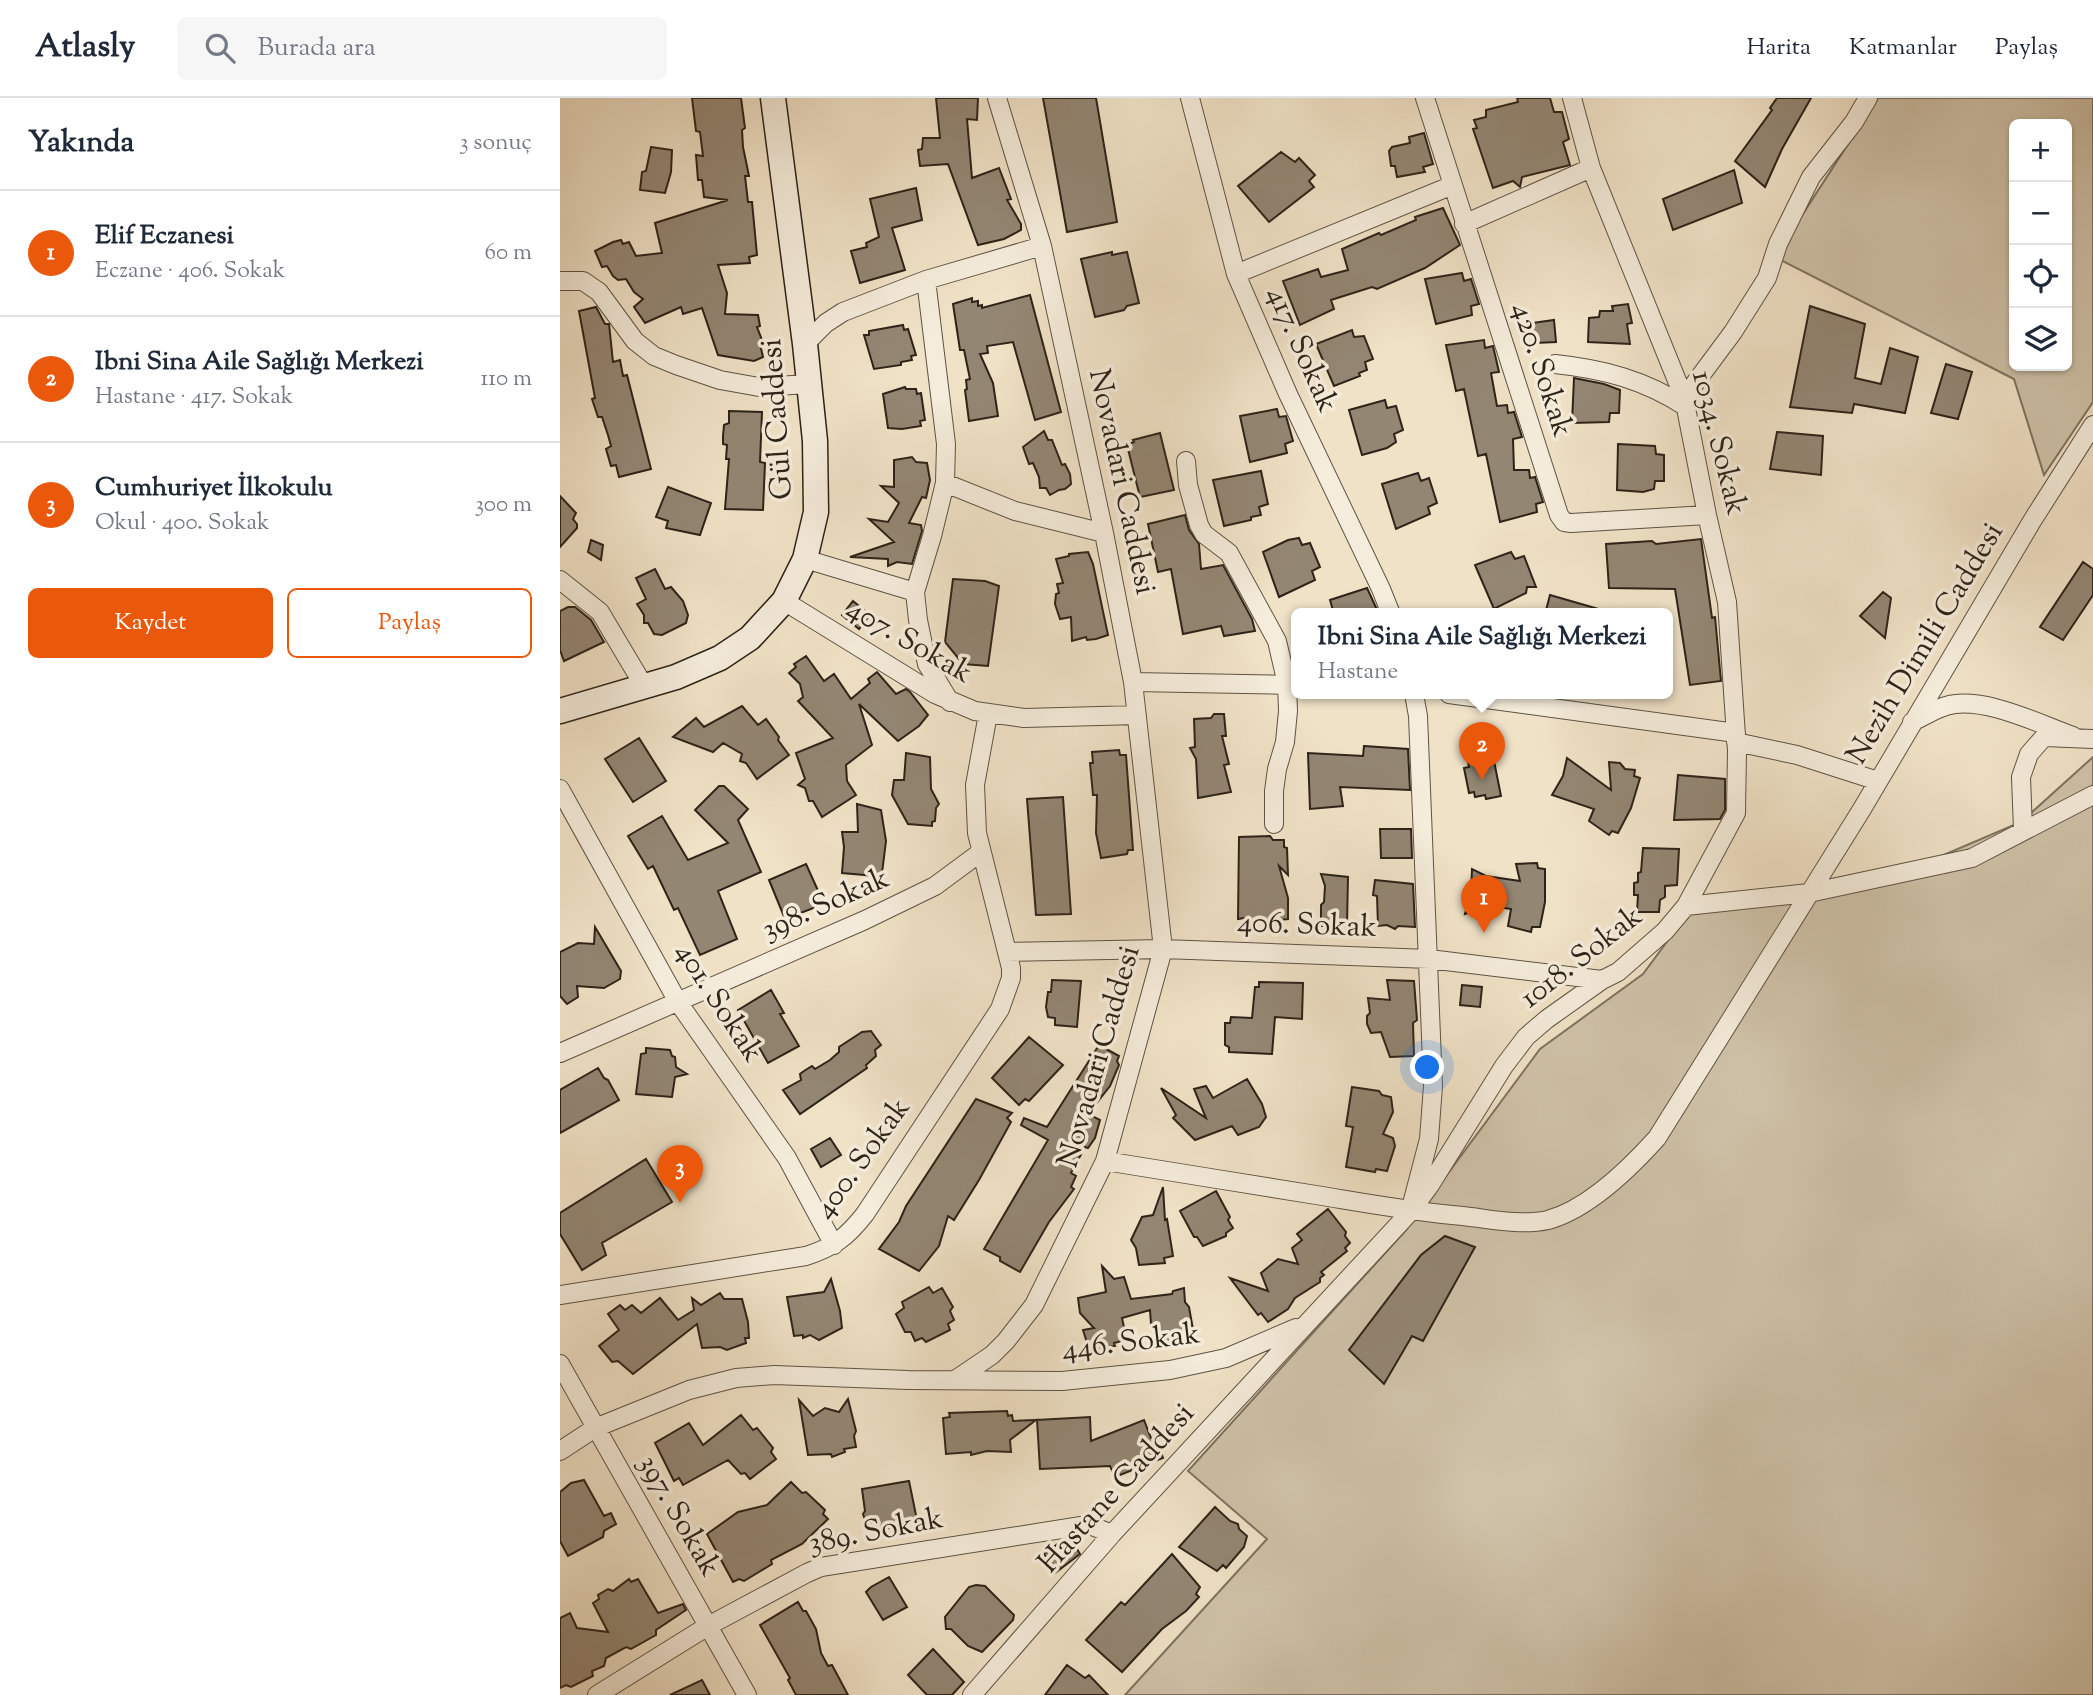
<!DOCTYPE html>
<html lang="tr">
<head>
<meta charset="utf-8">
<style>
  :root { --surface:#fff; --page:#f6f6f7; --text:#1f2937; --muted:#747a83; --line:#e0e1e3; --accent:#ea580c }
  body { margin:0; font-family:"Sorts Mill Goudy",serif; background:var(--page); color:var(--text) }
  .controls { position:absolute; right:21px; top:21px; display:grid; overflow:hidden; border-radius:10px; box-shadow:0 2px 5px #0004 }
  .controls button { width:63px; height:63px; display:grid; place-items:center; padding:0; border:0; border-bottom:2px solid var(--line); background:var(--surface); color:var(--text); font:35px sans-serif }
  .you { position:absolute; left:868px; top:970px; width:24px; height:24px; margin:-18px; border:5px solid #fff; border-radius:50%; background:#1a73e8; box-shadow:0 0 0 10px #1a73e833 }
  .badge { display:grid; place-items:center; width:46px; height:46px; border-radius:50%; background:var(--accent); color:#fff; font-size:23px; font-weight:700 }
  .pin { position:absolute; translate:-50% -58px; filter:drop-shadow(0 2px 4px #0008) }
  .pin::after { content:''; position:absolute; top:37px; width:24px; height:21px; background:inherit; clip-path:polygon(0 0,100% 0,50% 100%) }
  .popup { position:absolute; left:731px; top:510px; width:382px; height:91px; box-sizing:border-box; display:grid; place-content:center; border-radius:10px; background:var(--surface); filter:drop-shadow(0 2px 5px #0005); font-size:23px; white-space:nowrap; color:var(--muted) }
  .popup b { font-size:26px; color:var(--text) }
  .popup::after { content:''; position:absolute; left:50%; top:100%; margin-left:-14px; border:14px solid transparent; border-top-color:var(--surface) }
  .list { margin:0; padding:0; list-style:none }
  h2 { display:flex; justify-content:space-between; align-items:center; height:91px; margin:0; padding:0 28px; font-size:30px }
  h2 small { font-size:23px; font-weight:400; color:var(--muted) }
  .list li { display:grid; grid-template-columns:46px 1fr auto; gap:21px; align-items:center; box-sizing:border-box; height:126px; padding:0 28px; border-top:2px solid var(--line) }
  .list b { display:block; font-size:26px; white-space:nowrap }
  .list p { margin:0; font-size:23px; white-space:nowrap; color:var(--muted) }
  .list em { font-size:23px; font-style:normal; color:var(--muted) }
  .actions { display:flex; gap:14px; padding:21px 28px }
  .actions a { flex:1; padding:16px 0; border:2px solid var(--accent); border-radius:10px; text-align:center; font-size:24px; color:var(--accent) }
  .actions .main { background:var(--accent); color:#fff }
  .icon { flex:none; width:38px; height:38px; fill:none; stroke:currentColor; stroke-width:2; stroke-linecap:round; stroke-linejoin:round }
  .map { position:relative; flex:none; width:1533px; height:1597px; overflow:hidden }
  header { display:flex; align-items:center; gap:42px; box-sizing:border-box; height:98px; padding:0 35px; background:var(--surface); border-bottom:2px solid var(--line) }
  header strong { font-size:33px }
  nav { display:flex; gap:38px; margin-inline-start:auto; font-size:24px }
  .search { width:490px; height:63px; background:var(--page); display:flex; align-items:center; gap:18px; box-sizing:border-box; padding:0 24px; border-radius:10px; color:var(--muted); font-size:26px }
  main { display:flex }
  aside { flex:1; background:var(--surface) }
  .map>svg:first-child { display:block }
  .green { fill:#cfc2a9; stroke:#7e7260; stroke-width:2; fill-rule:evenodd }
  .building { fill:#938673; stroke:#2e2318; stroke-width:2 }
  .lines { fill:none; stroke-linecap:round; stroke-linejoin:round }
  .minor-casing { stroke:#5e5344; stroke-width:20 }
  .secondary-casing { stroke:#2e2318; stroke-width:27 }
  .minor { stroke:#f5ecdb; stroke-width:18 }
  .secondary { stroke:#f5ecdb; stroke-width:24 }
  .labels { text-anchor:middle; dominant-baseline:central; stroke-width:7; stroke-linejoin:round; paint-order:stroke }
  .street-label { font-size:30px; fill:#2e2318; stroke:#f5ecdb }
</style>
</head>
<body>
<header>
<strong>Atlasly</strong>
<div class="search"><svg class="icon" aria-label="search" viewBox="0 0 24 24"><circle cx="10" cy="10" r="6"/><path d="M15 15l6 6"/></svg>Burada ara</div>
<nav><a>Harita</a><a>Katmanlar</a><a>Paylaş</a></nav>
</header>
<main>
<aside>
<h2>Yakında<small>3 sonuç</small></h2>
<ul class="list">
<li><span class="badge">1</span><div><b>Elif Eczanesi</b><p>Eczane · 406. Sokak</p></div><em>60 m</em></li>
<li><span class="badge">2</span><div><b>Ibni Sina Aile Sağlığı Merkezi</b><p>Hastane · 417. Sokak</p></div><em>110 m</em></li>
<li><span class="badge">3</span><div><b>Cumhuriyet İlkokulu</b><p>Okul · 400. Sokak</p></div><em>300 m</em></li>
</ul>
<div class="actions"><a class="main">Kaydet</a><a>Paylaş</a></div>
</aside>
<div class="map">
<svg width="1533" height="1597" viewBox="0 0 1533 1597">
  <rect width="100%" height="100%" fill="#f0e2c7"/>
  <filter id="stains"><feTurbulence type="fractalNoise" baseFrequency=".00286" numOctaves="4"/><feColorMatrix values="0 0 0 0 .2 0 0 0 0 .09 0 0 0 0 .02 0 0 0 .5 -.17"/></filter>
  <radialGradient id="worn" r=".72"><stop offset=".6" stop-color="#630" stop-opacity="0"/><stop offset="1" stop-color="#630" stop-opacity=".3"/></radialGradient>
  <path class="green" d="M1318 0H1533V304L1484 377 1454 281 1215 159ZM1454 26H1507V268H1454Z
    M1533 659V1597H565L707 1441 628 1373 846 1132 980 951 1083 876 1132 810 1379 759 1461 724Z"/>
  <path class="building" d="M132 0H181L185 30 182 32 183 49 189 78H185L188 104H192L197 157 189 159 190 165 158 167 167 195 165 216 198 217 200 228 197 229 202 242 200 246 203 259 194 263 158 257 142 210 123 216 121 209 85 225 74 209 83 201 74 194 66 181 58 182 53 178 47 168 42 169 35 153 53 144 61 142 63 146 69 144 76 158 102 155 95 125 168 102 144 99 142 82H138L136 57 143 58 140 34 136 33Z
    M376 0H418L417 22 407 21 412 80 439 70 451 101 447 102 461 126V132L444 141 418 147 388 66 360 68 358 52 362 51 363 40H380Z
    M483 0H536L557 124 507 134Z
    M957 0H990L994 14H1002L1009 41 1003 44 1010 67 962 79 960 89 953 83 933 90 913 31 917 30 914 22 926 19V12L958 4Z
    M1217 0H1251L1222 51 1205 89 1175 63 1212 12 1210 10Z
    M864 35 873 66 863 69 865 74 837 79 835 68H831L829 53 832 49 850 45 849 39Z
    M91 49 112 52 111 74 105 95 80 92 82 74 86 73Z
    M721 54 735 64 739 60 755 77 749 83 754 89 709 124 678 88Z
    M1174 72 1182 105 1113 132 1103 101Z
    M356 90 362 122 332 130 345 172 300 185 291 153 307 149 306 145 319 139 310 101Z
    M883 110 900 147 865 170 817 191 812 189 771 202 774 211 740 227 723 183 758 171 761 179 788 172 782 151 819 135 821 137 856 122 855 119Z
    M552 154V157L567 154 579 205 567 208 564 212 535 219 521 161Z
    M902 175 904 183 911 181 919 206 911 208 912 217 876 226 865 181Z
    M470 197 501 314 475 322 453 244 427 248 428 255 420 256 433 285 438 318 409 323 405 292 407 291 406 282 410 281 404 252H400L393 206 412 200V204L418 203V208L422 207V210Z
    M1068 206 1072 225 1067 226 1070 246 1028 244 1029 220 1039 219 1040 213H1053L1052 208Z
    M1250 208 1305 226 1295 280 1321 286 1330 250 1358 259 1345 315 1294 306 1292 315 1230 309Z
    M36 209 45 226H49L53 264 60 262 63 278 67 277 91 371 59 379 56 367 51 368 46 351 51 348 48 337 42 319H38L32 301 35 300 19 213Z
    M994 222 996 244 975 245 972 225Z
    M343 227 344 232 348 231 356 257 351 258 352 262 341 264V267L314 271 304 237H309V233Z
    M792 232 794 239 804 238 813 261 805 264 807 272 799 275 800 278 774 288 756 246Z
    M924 242 925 250 933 248 939 274 931 275 937 308 947 307 948 315 954 314 962 339 953 341 954 372H969L970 380 975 379 983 404 976 406 977 414 940 424 926 356 918 358 904 291 896 293 886 247Z
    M1386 266 1412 274 1398 321 1371 315Z
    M1014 280 1044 286 1060 292 1059 315H1050L1049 324 1012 325Z
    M345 289 346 291H356L357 296 361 295 365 322 360 323 361 328 342 331 328 330 323 296Z
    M825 302 827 310 836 308 843 332 834 336 836 344 827 350 802 357 789 312Z
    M717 311 719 319 726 318 733 343 725 346 727 355 690 364 680 318Z
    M169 313 202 314 200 364 205 365 203 412 165 411 169 361H166L167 347 163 346V338L164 327 169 325Z
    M484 333 488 342H492L502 367 505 366 510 376 511 386 505 391 499 392 490 397 486 390H480L479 379 473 365 469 366 463 349Z
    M1217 334 1263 338 1261 377 1210 371Z
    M600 335 614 392 580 399 567 347 574 344 573 342Z
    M1058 346 1095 348 1096 356 1104 357V383H1095L1094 391 1083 394 1057 392Z
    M352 359 356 364 367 365 370 382 366 400 362 399 349 425 361 427 362 433 352 466 337 464 328 468V461L290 459 334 444 309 421 328 424 339 405 321 388 334 389V362Z
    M701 373 708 406 699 409 701 417 691 419V422L664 428 653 382Z
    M858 375 861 383 869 380 877 405 868 409 870 416 836 431 822 386Z
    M108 389 151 405 140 437 106 430 108 423 96 419Z
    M0 398 16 415 13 421 17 426V430L0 449Z
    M625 417 629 432 639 446 641 471 663 467 692 521 695 533 664 538 661 528 623 536 611 471 598 474 588 426Z
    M739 440 742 447 750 445 760 469 752 473 755 482 719 499 703 454 728 442Z
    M1141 441 1152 520 1155 519 1161 583 1130 587 1115 491 1049 490 1046 446 1092 443 1096 446Z
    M31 442 43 447 41 462 28 454Z
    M528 454 533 466 548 537 536 541 527 542 526 539 512 543 511 519 500 521 495 506 496 496 499 495 497 486 503 485 496 461 509 458V456Z
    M951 454 955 461 964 458 976 489H967L966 495 934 511 915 467Z
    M1523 464 1533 471V497L1503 542 1480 529Z
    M95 471 105 491 111 489 123 503 128 517 126 525 102 537 94 536 88 525H84V517L77 506 86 501 76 480Z
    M393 481 425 483 439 488 428 568 403 566 385 544Z
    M807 490 819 516H774L770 502Z
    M1323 494 1331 500 1325 540 1300 518Z
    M990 497 1042 512V516H985Z
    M293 503 310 517 299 531 282 517Z
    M8 509H15L31 522 44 544 4 563 0 552V513Z
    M246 558 264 583 274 576 291 601 310 585 308 581 317 574 336 596 346 591 350 594 368 617 359 628 338 643 299 606 312 647 286 667 287 683 296 697 262 719 253 703H249L245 690 238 687 245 681 236 655 273 640 238 603 243 599 240 586 229 575 236 569 234 566Z
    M182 608 198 627 206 621 219 639 218 642 229 657 197 681 186 665 180 663 182 656 163 645 153 654 113 639 136 620 144 629Z
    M654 616H664L666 638H662L669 666 664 667 671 694 638 700 636 661 630 650 635 649 634 621 651 620Z
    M79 640 106 683 73 704 45 661Z
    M804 648 848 651 850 692 780 689 783 708 750 711 748 655 803 658Z
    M559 652 560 657H566L573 752H568L567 756 541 760 536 735 537 697H533L530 665H533L532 654Z
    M346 655 370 659 371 691 379 706 376 710 375 723 372 724V728L348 726 332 697 334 682H344Z
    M933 658 941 698 926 701 925 697 915 699 914 694 909 695 904 670 909 669 908 663Z
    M1007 660 1051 692 1049 664 1060 665 1065 671 1075 672 1074 678 1080 680 1071 710 1058 735 1052 733 1049 737 1029 723 1034 711 992 697 1003 678Z
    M1118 677 1165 681V712L1160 721 1114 722Z
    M159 688H164L188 711 178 722 201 774 158 793 177 841 140 857 118 810 114 812 93 768 88 771 68 738 102 718 128 762 168 745 135 712Z
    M503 699 511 816 476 817 467 701Z
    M297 706 321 712 326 743 322 775 316 778 282 775 284 749 282 734H298Z
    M820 731H851L852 760H821Z
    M710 738 713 742H724V749L727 750 728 777 719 768 728 800V821L685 825 684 820 678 821 679 739Z
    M1083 750 1119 751 1117 787 1105 788V799L1100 802 1099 814H1077L1078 797H1074V785L1078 784V775L1081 774Z
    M977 765 978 770 985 771V804L980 829H972L971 834 948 828 951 811 931 808 905 816 911 796 912 771 926 778 960 783 956 766Z
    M246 766 264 806 225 821 209 782Z
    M761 776 788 779 787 827 761 828V807L764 804 765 788Z
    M815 782 853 786 855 829 838 828 835 831 827 827 818 828 817 798 813 797Z
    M35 829 61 873 60 881 44 890 17 888 18 899 7 906 0 898V854L18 845 34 846Z
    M492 882 521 883 517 929 495 927V920L488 919 486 909 488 894H491Z
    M827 882 854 883 857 922 853 925 854 958 830 959 821 934 811 935 807 926V918L810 915 808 900 830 902Z
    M699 884 743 885 742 921 715 919 712 956 669 954V949L665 947V925H670L671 919 692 920 695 889H699Z
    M902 887 922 889 920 909 900 907Z
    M211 892 224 915 220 916 239 948 208 965 178 912Z
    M311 933 321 947 315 952 316 958 306 967 307 970 240 1016 223 992 241 982 240 976 244 973 252 968 255 971 270 962 279 954V949L302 934Z
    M469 939 503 967 469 1003 465 1001 459 1007 432 980Z
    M539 947 559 958 557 963 559 967 550 988 528 1016 540 1022 535 1040 528 1050 525 1049 511 1075 516 1078 511 1089 514 1091 489 1124 460 1174 440 1163V1159L424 1151 488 1042 461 1027 464 1020 487 1029Z
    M86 950 110 952 112 958 115 959 116 969 127 976 115 979 112 999 76 996 81 956 86 955Z
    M38 970 44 980 48 982 59 1002 0 1035V992Z
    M687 981 702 1006 706 1019 699 1029 678 1037 672 1028 635 1042 613 1020 616 1017 601 990 646 1020 634 991 646 988 653 1000Z
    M792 989 819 993 822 997 831 999 833 1014 823 1036 833 1040 835 1048 827 1073 816 1071 815 1074 786 1069 793 1029 786 1028Z
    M416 1001 452 1015 447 1020 451 1024 419 1082 394 1122 388 1118 379 1148 359 1173 319 1151 339 1124 346 1108Z
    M270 1040 281 1057 261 1069 251 1051Z
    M86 1061 112 1104 42 1145 46 1157 22 1172 0 1136V1115Z
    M603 1089 605 1122 607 1121 613 1158 604 1160 605 1165 579 1167 576 1150 571 1142 582 1119 593 1117Z
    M656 1093 670 1119 668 1122 673 1130 666 1135V1138L643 1148 637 1139H634L620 1113Z
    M768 1111 786 1134 785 1138 790 1145 785 1150 787 1153 761 1174 764 1177 760 1180V1184L735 1200 728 1211 708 1224 701 1215 698 1217 670 1180 708 1193 701 1175 718 1161 738 1166 732 1150 742 1142 737 1136Z
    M885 1138 915 1149 863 1243 852 1238 824 1286 789 1252 861 1157Z
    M542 1168 554 1181 564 1179 571 1201 612 1196 613 1193 624 1190 625 1204 629 1209 634 1237 624 1239V1245H598L594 1226H591L590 1212 562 1220 565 1234 561 1235 562 1243 554 1245 555 1248 529 1251 523 1232 534 1230 520 1215 518 1200 546 1194Z
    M271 1181 280 1213 282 1230 259 1242 250 1237 243 1240V1237L234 1238 227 1199 264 1194Z
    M369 1189 373 1195 382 1190 393 1209 390 1213 394 1222 388 1226 390 1232 366 1244 362 1240 355 1243 351 1234H345L336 1216 344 1210 342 1204Z
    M160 1195 164 1201H182L188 1224 189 1240H185L186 1245 167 1252 160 1249 142 1250 137 1226 73 1276 58 1263 52 1264 39 1248 59 1232 48 1216 60 1207 65 1212 72 1207 81 1215 100 1200 118 1222 134 1212 132 1200 141 1207Z
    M288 1301 296 1333 294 1338 296 1349 284 1351 285 1354 272 1359 271 1356 248 1357 239 1302 253 1318 265 1310 279 1314Z
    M447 1313 448 1318 452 1317 453 1323 476 1322 450 1342 451 1354 427 1353 411 1357V1354L386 1356 383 1320 390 1319 389 1315Z
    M181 1317 193 1332 197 1330 213 1350 211 1354 216 1361 190 1381 185 1375 181 1376 168 1362 123 1387 119 1380 114 1383 95 1345 129 1325 143 1347Z
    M530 1319 531 1343 584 1322 591 1340H596L603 1360 555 1379 550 1368 480 1371 477 1322Z
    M24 1382 44 1418 51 1415 56 1426 44 1433 43 1439 8 1458 0 1443V1394L11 1385Z
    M349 1383 357 1422 333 1430 308 1431 303 1416 305 1413 302 1391Z
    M231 1384 242 1395 246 1394 265 1412 263 1416 268 1421 242 1446 211 1462 212 1466 184 1483 179 1481 173 1484 147 1436 178 1414 207 1407Z
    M655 1409 670 1423 678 1426 679 1431 687 1438 684 1449 666 1470 663 1467 657 1473 619 1449Z
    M511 1441 520 1456 495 1475 484 1456 503 1442Z
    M612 1456 640 1489 636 1496 639 1499 626 1513 602 1531 562 1574 526 1542 561 1504 565 1507Z
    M329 1479 347 1509 323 1522 306 1494 311 1489Z
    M69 1481 71 1484 78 1481 98 1515 123 1506 126 1512 96 1532V1537L71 1551 66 1549 46 1560 44 1568 32 1573 33 1578 11 1589 6 1587 0 1590V1520L10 1515 17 1530 48 1534 33 1505 39 1501 38 1497 48 1491 53 1493Z
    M416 1487 425 1488 454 1517 453 1522 422 1554 408 1548 391 1531H386L385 1519 409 1489Z
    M238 1504 243 1513H246L256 1531 261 1555 268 1568 272 1567 288 1597H236L228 1582 230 1580 200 1527Z
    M373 1551 404 1584 392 1597H367L348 1577Z
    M507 1567 525 1580 529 1577 548 1597H485Z
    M142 1582 150 1597H110Z"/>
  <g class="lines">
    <g class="minor-casing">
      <path id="minor" d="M630 0 676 176 728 296 821 491 831 516
        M865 0 999 417 1004 424 1011 425 1147 417
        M904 126 1031 70
        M676 176 893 87
        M366 182 386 346 385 385 372 438 355 494 358 522 367 566 390 604
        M0 183H23L39 194 75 243 94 258 116 267 160 282 199 289 250 286
        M245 246 266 225 283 214 366 182 482 148
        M995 266C1043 271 1085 282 1126 309
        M1124 300 1173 234 1207 180 1218 146 1251 79 1294 24 1308 0
        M626 363 628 387 639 427 644 436 669 455 717 543 727 586 728 613 725 644 717 671 714 693V726
        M385 385 455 413 544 435
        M245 461 355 494
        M0 482 40 514 84 588
        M224 503 375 596 415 613 464 620 577 617
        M573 584 736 587
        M889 596 1176 635
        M1352 624C1363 619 1375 611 1386 608 1422 597 1479 626 1513 638
        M1176 644 1237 657 1318 683
        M0 691 118 904 227 1060 274 1147
        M1463 732 1461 679 1469 656 1484 639 1533 641
        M1126 808 1249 795 1412 760 1533 697
        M448 854 603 851 869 861 1042 882
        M0 955 305 822 375 788 421 754
        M545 1063C615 1074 686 1086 756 1097 805 1105 853 1114 903 1118 930 1121 961 1128 988 1122 1028 1111 1070 1070 1097 1040L1302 711 1472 423 1533 327
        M853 1102 869 1041 873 988 858 618 854 596
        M0 1197 246 1158C274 1149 287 1139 305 1116L440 911 451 880V870L417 735 415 687 428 616
        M0 1266 187 1597
        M395 1282 432 1257 446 1243 474 1207 545 1063 603 851 573 584 544 435 482 148 437 0
        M0 1353 35 1330 129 1292 176 1280 214 1277 348 1282 502 1283 610 1272 666 1260 736 1230
        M37 1597 148 1528 247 1475 261 1469 521 1428H532L552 1436
        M412 1597 552 1436 851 1113 870 1087 944 968 966 939 987 921 1042 882 1058 874 1105 833 1126 808 1176 715 1177 653 1167 504 1147 417 1124 300 1031 70 1012 0"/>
    </g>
    <g class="secondary-casing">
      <path id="secondary" d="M0 613 116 579 160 560 190 540 224 503 245 461 256 414 255 343 245 246 213 0"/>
    </g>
    <use href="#minor" class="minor"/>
    <use href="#secondary" class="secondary"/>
  </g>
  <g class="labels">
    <g class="street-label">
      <text transform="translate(741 252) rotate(66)">417. Sokak</text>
      <text transform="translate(981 272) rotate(72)">420. Sokak</text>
      <text transform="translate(218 321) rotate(-94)">Gül Caddesi</text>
      <text transform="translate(1158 345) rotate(76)">1034. Sokak</text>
      <text transform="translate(561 384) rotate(78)">Novadari Caddesi</text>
      <text transform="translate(349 544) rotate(30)">407. Sokak</text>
      <text transform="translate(1366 546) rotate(-59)">Nezih Dimili Caddesi</text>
      <text transform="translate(266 807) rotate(-24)">398. Sokak</text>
      <text transform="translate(747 828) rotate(2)">406. Sokak</text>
      <text transform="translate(1022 860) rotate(-38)">1018. Sokak</text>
      <text transform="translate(158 905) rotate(57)">401. Sokak</text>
      <text transform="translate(540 959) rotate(-74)">Novadari Caddesi</text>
      <text transform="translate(303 1061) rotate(-54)">400. Sokak</text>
      <text transform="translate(571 1245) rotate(-7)">446. Sokak</text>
      <text transform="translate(557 1391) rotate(-48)">Hastane Caddesi</text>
      <text transform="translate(118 1418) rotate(60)">397. Sokak</text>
      <text transform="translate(316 1434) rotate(-11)">389. Sokak</text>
    </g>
  </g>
  <rect width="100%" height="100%" filter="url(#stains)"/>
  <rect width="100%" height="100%" fill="url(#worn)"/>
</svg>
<div class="controls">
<button>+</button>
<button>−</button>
<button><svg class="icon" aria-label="locate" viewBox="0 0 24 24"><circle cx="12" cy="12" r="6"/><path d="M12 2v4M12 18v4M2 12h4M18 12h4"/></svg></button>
<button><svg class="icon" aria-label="layers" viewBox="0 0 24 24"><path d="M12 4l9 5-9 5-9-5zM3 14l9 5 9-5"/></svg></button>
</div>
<div class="you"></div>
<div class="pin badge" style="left:924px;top:835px">1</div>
<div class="pin badge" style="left:922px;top:682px">2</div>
<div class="popup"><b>Ibni Sina Aile Sağlığı Merkezi</b>Hastane</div>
<div class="pin badge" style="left:120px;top:1105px">3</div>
</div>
</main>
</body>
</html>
